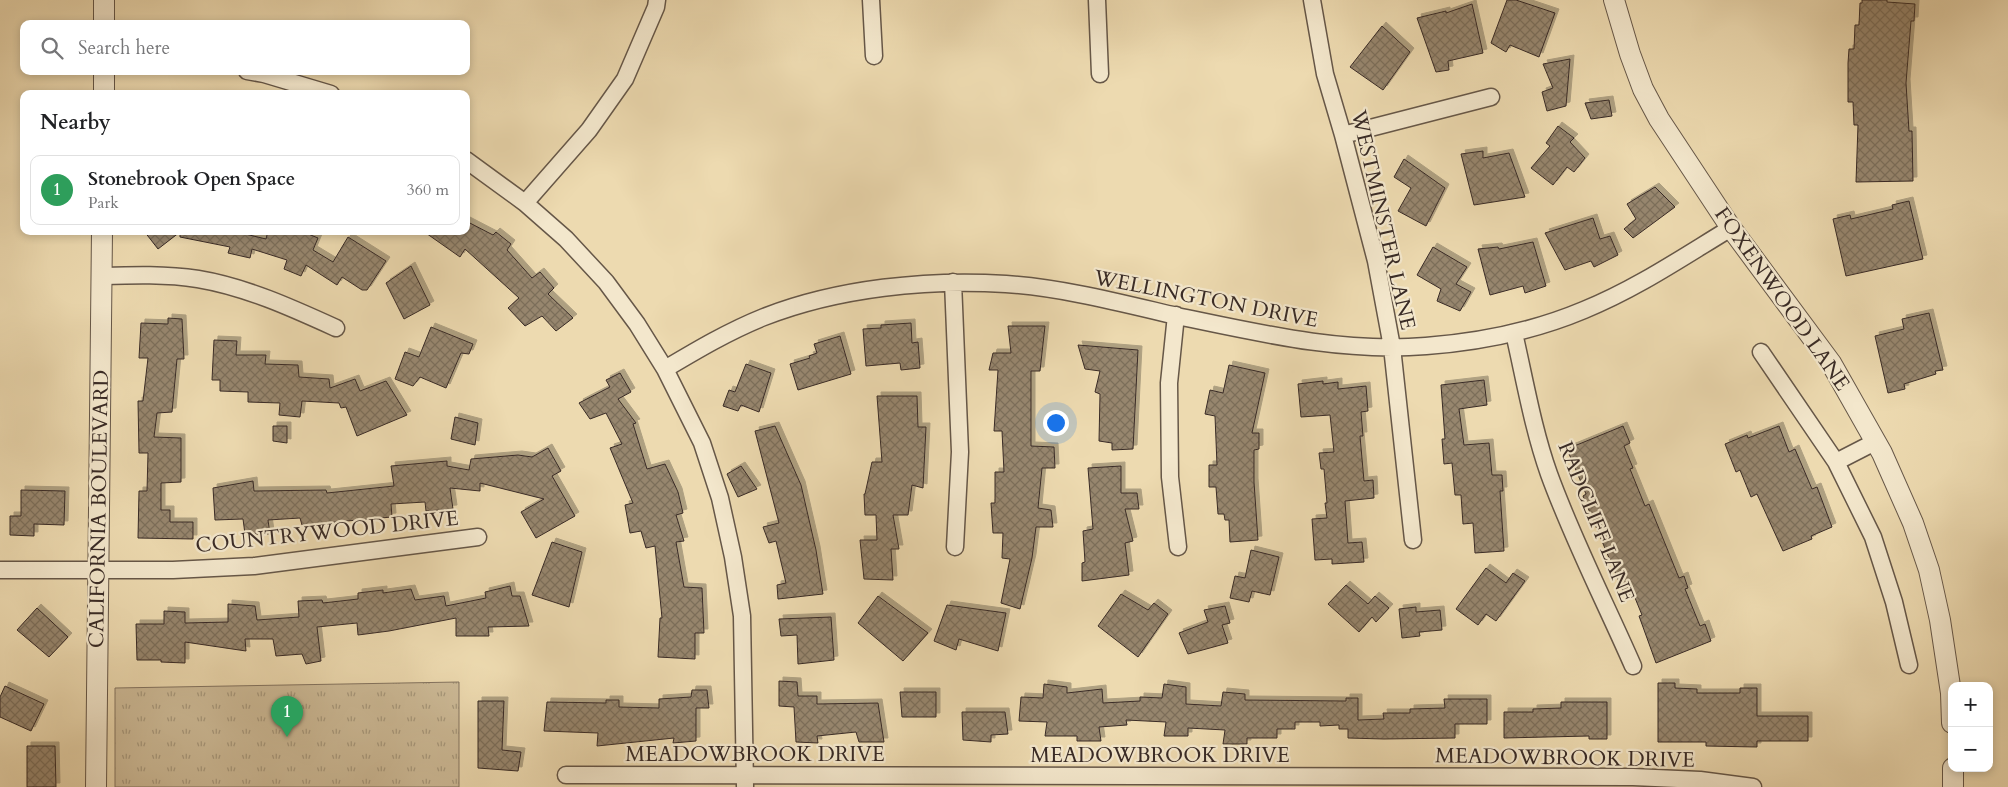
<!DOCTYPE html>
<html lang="en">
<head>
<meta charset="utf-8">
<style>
  :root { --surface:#fff; --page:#f2f2f2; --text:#202124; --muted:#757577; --line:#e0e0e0; --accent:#8f2418 }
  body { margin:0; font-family:Cardo,serif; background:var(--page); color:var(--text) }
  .controls { position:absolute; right:15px; bottom:15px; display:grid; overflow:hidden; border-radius:10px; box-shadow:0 2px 8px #0003 }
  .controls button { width:45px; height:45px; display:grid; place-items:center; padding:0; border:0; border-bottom:1px solid var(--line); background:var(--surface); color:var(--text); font:25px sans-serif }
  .you { position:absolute; left:1055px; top:422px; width:18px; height:18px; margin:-12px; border:4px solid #fff; border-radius:50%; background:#1a73e8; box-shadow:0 0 0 8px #1a73e833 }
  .badge { display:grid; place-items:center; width:32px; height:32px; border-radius:50%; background:var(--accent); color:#fff; font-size:16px; font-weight:700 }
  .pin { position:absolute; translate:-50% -41px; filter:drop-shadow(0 1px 2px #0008) }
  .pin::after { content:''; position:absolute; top:26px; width:18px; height:15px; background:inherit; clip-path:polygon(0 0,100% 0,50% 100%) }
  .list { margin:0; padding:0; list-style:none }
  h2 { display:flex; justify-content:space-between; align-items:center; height:65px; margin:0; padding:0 20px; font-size:21px }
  h2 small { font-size:16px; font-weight:400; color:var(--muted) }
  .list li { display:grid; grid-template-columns:32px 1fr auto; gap:15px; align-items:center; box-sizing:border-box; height:70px; margin:0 10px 10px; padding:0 10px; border:1px solid var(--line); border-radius:10px }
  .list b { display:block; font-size:19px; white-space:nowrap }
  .list p { margin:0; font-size:16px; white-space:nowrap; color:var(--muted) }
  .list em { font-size:16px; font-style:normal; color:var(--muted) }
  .icon { flex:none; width:28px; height:28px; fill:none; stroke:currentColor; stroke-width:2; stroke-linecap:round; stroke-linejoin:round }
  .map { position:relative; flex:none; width:2008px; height:787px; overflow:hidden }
  .search { position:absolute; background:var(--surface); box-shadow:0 2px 8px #0003; left:20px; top:20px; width:450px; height:55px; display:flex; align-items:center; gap:12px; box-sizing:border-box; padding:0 18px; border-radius:10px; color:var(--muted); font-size:19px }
  .panel { position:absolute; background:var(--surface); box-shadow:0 2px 8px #0003; left:20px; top:90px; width:450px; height:145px; border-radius:10px }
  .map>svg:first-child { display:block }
  .park { fill:url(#park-tufts); stroke:#847460 }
  .building { fill:url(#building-cross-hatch); stroke:#392b26; filter:url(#shadow) }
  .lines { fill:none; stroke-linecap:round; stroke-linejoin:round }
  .minor-casing { stroke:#665748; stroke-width:19 }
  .tertiary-casing { stroke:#665748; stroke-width:22 }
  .minor { stroke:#f3e7cc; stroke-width:16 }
  .tertiary { stroke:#f3e7cc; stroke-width:20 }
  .labels { text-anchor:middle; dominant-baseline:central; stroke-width:4.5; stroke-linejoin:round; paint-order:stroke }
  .street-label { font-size:21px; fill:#392b26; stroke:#f3e7cc }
</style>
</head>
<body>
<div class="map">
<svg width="2008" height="787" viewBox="0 0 2008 787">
  <defs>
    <pattern id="park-tufts" width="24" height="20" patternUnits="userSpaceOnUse" patternTransform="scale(1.25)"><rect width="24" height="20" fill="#cebc99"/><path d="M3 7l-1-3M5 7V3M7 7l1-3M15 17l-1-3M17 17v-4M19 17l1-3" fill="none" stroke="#a8997d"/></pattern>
    <pattern id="building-cross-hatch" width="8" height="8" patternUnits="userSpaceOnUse" patternTransform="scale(1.25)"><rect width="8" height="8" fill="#97866e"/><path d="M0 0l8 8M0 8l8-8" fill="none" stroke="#7c6e5a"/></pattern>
    <filter id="shadow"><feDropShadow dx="4" dy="-4" stdDeviation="0" flood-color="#0004"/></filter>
  </defs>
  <rect width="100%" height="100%" fill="#eddab0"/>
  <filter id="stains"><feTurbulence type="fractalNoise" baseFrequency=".004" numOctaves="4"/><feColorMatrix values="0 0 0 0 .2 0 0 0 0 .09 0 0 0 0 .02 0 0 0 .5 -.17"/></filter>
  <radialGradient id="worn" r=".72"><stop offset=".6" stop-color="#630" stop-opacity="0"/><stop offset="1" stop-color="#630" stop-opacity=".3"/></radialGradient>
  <path class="park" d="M459 682V787H115V688Z"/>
  <path class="building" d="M1507 0H1516L1555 13 1539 57 1510 45 1506 52 1491 43Z
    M1862 0H1887V2L1915 4 1914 21H1911L1906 83 1909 131H1912L1913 181 1856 182 1858 125H1854L1853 102H1848V63L1849 49H1854L1855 25H1859L1860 3H1862Z
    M1472 4 1483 53 1448 61 1449 70 1436 72 1417 18 1446 11V13Z
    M1382 26 1410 52 1383 90 1350 67Z
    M1570 59 1566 106 1547 111 1542 92 1553 88 1543 64Z
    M1609 100 1612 116 1591 119 1585 103Z
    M1558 126 1574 138 1570 142 1585 158 1574 172 1567 167 1553 185 1531 168 1550 146 1546 143Z
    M1483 151V158L1509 153 1525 197 1474 205 1461 154Z
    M1404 159 1445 188 1426 226 1398 211 1411 188 1394 177Z
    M1655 187 1675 207 1633 238 1624 229 1636 219 1627 204Z
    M1909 201 1923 259 1846 276 1833 219 1850 215 1851 219 1893 209 1892 205Z
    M1593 218 1600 239 1610 236 1618 255 1594 267 1591 261 1565 270 1545 233Z
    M466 221 493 235 496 232 511 244 507 250 532 278 540 272 554 288 548 294 573 318 556 331 542 316 525 326 508 308 519 298 465 249 460 257 423 231H466Z
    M144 231H242L241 233 266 239 268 231H301L318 238 313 250 333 262 348 237 386 261 367 290H362L342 277 337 285 306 265 301 276 284 269 287 260 252 249 250 258 228 253 230 247 180 237V232L158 249Z
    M1533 242 1546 286 1525 293 1523 286 1490 295 1478 249 1498 247 1499 249Z
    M1433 247 1467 267 1456 284 1471 292 1460 311 1437 301 1441 289 1417 275Z
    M411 266 430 305 404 319 386 283Z
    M1929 313 1943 370 1935 371 1936 374 1904 384 1905 389 1888 393 1875 336 1904 329 1902 319Z
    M168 318 182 319 184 359H177L172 412 157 413 154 437 181 438V482L161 483V510H170V522H193V539L138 538 139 491H147L148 453H139L138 401H143L148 358H139L141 323 168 324Z
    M911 323 912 343 918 342 920 368 901 370 900 363 866 366 863 329 881 328V325Z
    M1008 326H1045L1040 371H1031V446L1054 447 1055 468H1042L1038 508 1051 510 1053 527H1036L1032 558 1020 609 1001 603 1010 559 1002 558 1003 533H993L991 503H995V472H1004L1002 431H994L998 370H989L993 353H1011Z
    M431 327 473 344 469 354 461 353 446 388 420 377 413 386 395 379 405 352 419 357Z
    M840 336 851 374 798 390 790 364 810 358 809 356 817 353 814 344Z
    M214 340 237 341 236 355H266L265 364 298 365 299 377 329 379 330 388 355 379 360 391 386 381 407 415 357 436 346 407 341 408 339 403 302 401 300 417 279 415 280 403 248 402V392L220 391V380H212Z
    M1078 345 1138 350 1133 449 1112 450V443L1099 441 1100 394 1095 392 1100 371 1085 369Z
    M746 364 771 373 759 412 741 405 738 411 723 406 729 390 735 392Z
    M1229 365 1265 373 1252 433H1259V449L1254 450V482L1258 540 1230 542 1229 520H1225L1224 514H1218L1216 487H1209V465H1217L1215 416 1205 414 1210 390 1223 393Z
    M620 373 631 392 618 399 636 423 633 424 647 469 665 464 678 492 683 513 676 515 684 541 676 542 684 587 702 588 704 633H695V659L658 657 660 618H662L655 546 646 548 641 531 630 533 625 505 633 503 610 448 622 444 606 413 590 419 579 403 610 387 606 380Z
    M1484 380 1487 405 1459 409 1464 445 1489 443 1492 475H1502L1503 491H1500L1504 551 1475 553 1473 523 1463 524 1461 495H1455L1452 463 1444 464 1442 439H1445L1441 385Z
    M1323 381V384L1338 382V389L1366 386 1368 411 1361 412 1363 436H1360L1364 481 1373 480 1374 498 1345 501 1348 543 1362 542 1364 562 1332 564V559L1315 560 1312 519 1327 518 1325 503H1327L1324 469H1321L1319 453 1334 452 1330 415 1301 417 1298 384Z
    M877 396H917L918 427H926L923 488 912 485 908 515H893L899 549H891L893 580 864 579 860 540H877L876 515H865L864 494H865L872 462H882Z
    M455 417 478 423 475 445 451 439Z
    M273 426H287V443L273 441Z
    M775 426 801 485 816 550 823 594 778 599 777 585 786 583 776 541 769 543 763 527 779 523 755 431Z
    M1623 426 1630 443 1624 446 1633 468 1630 469 1645 506 1649 504 1679 578 1684 576 1688 588 1685 589 1700 626 1705 624 1711 641 1656 663 1639 616 1642 615 1633 593 1625 596 1583 496 1586 494 1567 449Z
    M1779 426 1789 452 1795 449 1812 489 1817 487 1832 527 1811 536 1812 539 1783 551 1757 494 1751 497 1740 470 1736 472 1725 444 1747 435 1748 438Z
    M548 448 561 471 552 476 575 516 536 538 521 512 544 499 480 483V491L450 488 453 509 426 511 425 502 391 504 392 517 302 525 300 518 268 520 270 534H245L243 519 215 520 213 488 253 481 254 491 326 490 327 493 394 486 391 466 447 461V466L469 470 471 459 518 455 532 457Z
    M741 466 757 489 738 497 727 474Z
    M1121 466V493H1137L1139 509H1125L1133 541 1125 543 1129 575 1082 581V563L1085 562 1083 531 1093 529 1088 468Z
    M21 490 65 491 64 525 34 524V536L10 535V516H21Z
    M552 542 582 552 569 607 532 595Z
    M1251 550 1279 557 1270 595 1252 591 1249 602 1230 598 1235 576 1245 578Z
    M1486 568 1506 583 1513 573 1525 581 1496 621 1486 614 1478 625 1456 609Z
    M1346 585 1368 604 1375 596 1389 608 1376 622 1372 617 1359 632 1328 604Z
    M510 586 512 596H520L529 626 488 627 489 636H456V618L389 631 358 635 357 623 317 627 321 661 306 664 302 654 276 656 273 639H245L246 651 185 642V663L161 662V660H137L136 624H164V611L185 612V623L228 622V604L255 606 257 620 299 617 298 601 322 600 323 603 358 599V593L383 590V593L411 589 415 600 444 596 446 606 486 598 485 592Z
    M1121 594 1148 610 1154 603 1168 614 1138 657 1098 626Z
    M878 596 928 633 903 661 858 623Z
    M947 605 1006 613 998 651 959 639 956 650 934 641Z
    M1225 606 1230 623 1222 625 1228 643 1188 654 1179 633 1208 622 1204 610Z
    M1416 607V612L1440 610 1442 630 1419 632 1420 636 1402 638 1399 609Z
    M37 608 68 637 49 657 17 630Z
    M831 617 834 660 798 664 797 635 781 636 779 619Z
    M779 681 797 682 798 696H817V704L878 703 884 742H859L856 732 817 736 818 743 796 742 794 707 779 706Z
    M1658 683H1675V688L1697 689V693H1740V688H1757V716H1808V741H1757V747L1706 746V742H1658Z
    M1044 684 1067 687V693L1102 689 1103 703 1140 701V697L1162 698 1164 684 1186 687V704L1221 706 1223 692 1245 694V700L1346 701V698H1358V720L1384 719 1383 713H1410V709L1445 708 1444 699H1487V724H1455V738L1384 739 1348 738V729H1339V725L1320 726V722H1295V729H1277V738H1247V744H1223L1225 730 1188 728V736H1164L1166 722 1126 720 1127 725 1099 727 1101 741H1077V736H1045L1047 722 1019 721 1021 697 1043 698Z
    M5 686 44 704 31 731 0 717V697Z
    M692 690H707L709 708H696V741L673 743 674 738 597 746 598 733 544 731 547 702 606 703V700H619V707L659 708V699L691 697Z
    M900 692H936V717H902Z
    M478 701H504L502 750 521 752 518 771 478 768Z
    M1561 702H1607V739H1589V736L1504 738V712H1533V709L1561 708Z
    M962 712H1005L1008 734 991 735V742L963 740Z
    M27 746H55L56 787H27Z"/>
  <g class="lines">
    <g class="minor-casing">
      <path id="minor" d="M871 0 874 56
        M1097 0 1100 74
        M1312 0 1325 74 1343 135 1376 261 1392 347 1413 540
        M247 71 264 74 331 94
        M1343 135 1491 97
        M466 160 525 203 566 239 606 282 637 324 665 369 702 443 720 498 733 557 742 616 745 786
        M525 203 589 130 625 79 656 7 657 0
        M102 276C134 275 166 274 198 279 246 287 292 308 336 328
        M953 282 960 452 955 547
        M1176 315 1169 383 1170 477 1178 547
        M1514 333C1525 381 1533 429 1549 474 1573 540 1605 602 1633 666
        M1761 352 1836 462 1873 537 1894 602 1909 665
        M665 369C697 350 729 331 764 317 838 288 928 279 1006 284 1064 288 1121 303 1177 316 1259 333 1342 353 1426 346 1480 342 1534 331 1584 310 1636 289 1683 257 1731 228
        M1836 462 1875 442
        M0 570H173L254 566 478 537
        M566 775 1633 777 1700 780 1753 787"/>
    </g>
    <g class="tertiary-casing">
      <path id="tertiary" d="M1614 0 1630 54 1643 89 1659 119 1731 228 1831 363 1882 453 1913 523 1929 570 1940 620 1951 693 1952 723
        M104 24V0
        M104 94V71
        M1953 768V787
        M96 787 102 231"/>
    </g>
    <use href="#minor" class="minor"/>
    <use href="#tertiary" class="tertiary"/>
  </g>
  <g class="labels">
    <g class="street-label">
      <text transform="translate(1383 220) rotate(77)">WESTMINSTER LANE</text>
      <text transform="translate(1206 299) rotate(11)">WELLINGTON DRIVE</text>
      <text transform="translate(1782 299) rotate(55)">FOXENWOOD LANE</text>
      <text transform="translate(99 509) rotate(-89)">CALIFORNIA BOULEVARD</text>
      <text transform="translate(1596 522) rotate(68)">RADCLIFF LANE</text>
      <text transform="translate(327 532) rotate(-6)">COUNTRYWOOD DRIVE</text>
      <text x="755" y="754">MEADOWBROOK DRIVE</text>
      <text x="1160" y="755">MEADOWBROOK DRIVE</text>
      <text transform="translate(1565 758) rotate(1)">MEADOWBROOK DRIVE</text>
    </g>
  </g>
  <rect width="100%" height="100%" filter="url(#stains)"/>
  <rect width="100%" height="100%" fill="url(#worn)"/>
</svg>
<div class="controls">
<button>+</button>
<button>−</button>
</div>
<div class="you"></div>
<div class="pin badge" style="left:287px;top:737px;background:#2e9e5b">1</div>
<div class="search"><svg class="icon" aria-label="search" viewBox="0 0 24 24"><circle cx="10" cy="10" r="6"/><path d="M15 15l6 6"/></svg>Search here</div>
<section class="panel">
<h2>Nearby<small></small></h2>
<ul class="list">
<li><span class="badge" style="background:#2e9e5b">1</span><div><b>Stonebrook Open Space</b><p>Park</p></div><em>360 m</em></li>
</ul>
</section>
</div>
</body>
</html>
